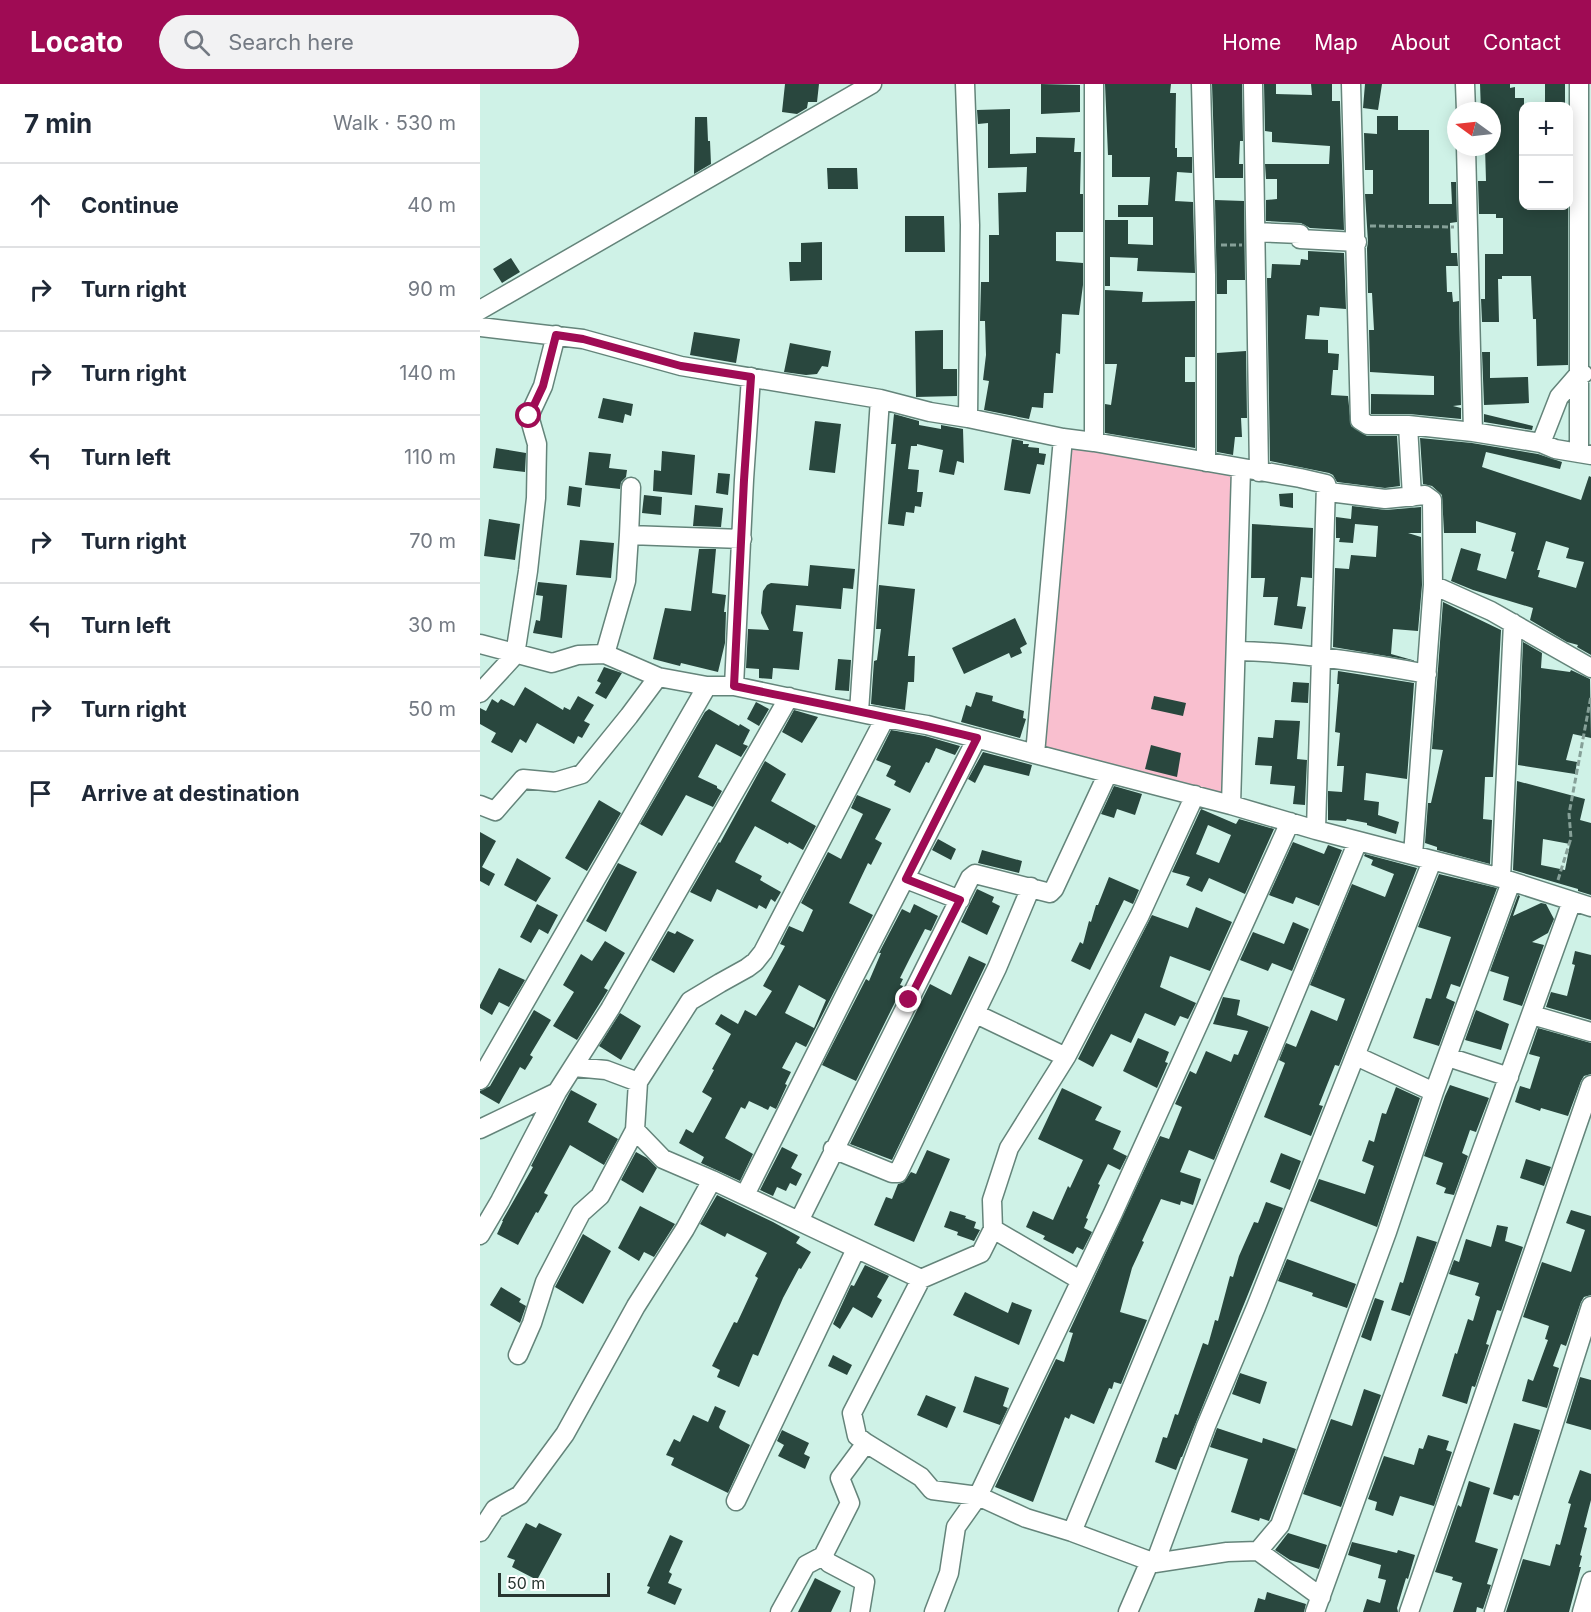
<!DOCTYPE html>
<html lang="en">
<head>
<meta charset="utf-8">
<style>
  :root { --surface:#fff; --page:#f2f2f3; --text:#1f2937; --muted:#747a83; --line:#e0e1e3; --accent:#9f0b54 }
  body { margin:0; font-family:Inter,sans-serif; background:var(--page); color:var(--text) }
  .controls { position:absolute; right:18px; top:18px; display:grid; overflow:hidden; border-radius:12px; box-shadow:0 3px 15px #0003 }
  .controls button { width:54px; height:54px; display:grid; place-items:center; padding:0; border:0; border-bottom:2px solid var(--line); background:var(--surface); color:var(--text); font:30px sans-serif }
  .compass { position:absolute; left:967px; top:18px; width:54px; height:54px; border-radius:50%; background:var(--surface); box-shadow:0 3px 15px #0003; rotate:285deg }
  .scale { position:absolute; left:18px; bottom:15px; width:112px; box-sizing:border-box; padding-left:6px; border:3px solid #273530; border-top:0; font-size:16px; line-height:21px; white-space:nowrap; color:#273530; -webkit-text-stroke:4px #fff; paint-order:stroke }
  .stop { position:absolute; width:18px; height:18px; margin:-14px; border:4px solid #9f0b54; border-radius:50%; background:#fff }
  .stop.end { background:#9f0b54; border-color:#fff; box-shadow:0 2px 6px #0008 }
  .list { margin:0; padding:0; list-style:none }
  h2 { display:flex; justify-content:space-between; align-items:center; height:78px; margin:0; padding:0 24px; font-size:26px }
  h2 small { font-size:20px; font-weight:400; color:var(--muted) }
  .list li { display:grid; grid-template-columns:39px 1fr auto; gap:18px; align-items:center; box-sizing:border-box; height:84px; padding:0 24px; border-top:2px solid var(--line) }
  .list b { display:block; font-size:22px; white-space:nowrap }
  .list em { font-size:20px; font-style:normal; color:var(--muted) }
  .icon { flex:none; width:33px; height:33px; fill:none; stroke:currentColor; stroke-width:2; stroke-linecap:round; stroke-linejoin:round }
  .map { position:relative; flex:none; width:1111px; height:1528px; overflow:hidden }
  header { display:flex; align-items:center; gap:36px; box-sizing:border-box; height:84px; padding:0 30px; background:var(--accent); color:#fff }
  header strong { font-size:28px }
  nav { display:flex; gap:33px; margin-inline-start:auto; font-size:21px }
  .search { width:420px; height:54px; background:var(--page); display:flex; align-items:center; gap:15px; box-sizing:border-box; padding:0 21px; border-radius:33px; color:var(--muted); font-size:22px }
  main { display:flex }
  aside { flex:1; background:var(--surface) }
  .map>svg:first-child { display:block }
  .green { fill:#f9bfcf }
  .building { fill:#29473e; fill-rule:evenodd }
  .lines { fill:none; stroke-linecap:round; stroke-linejoin:round }
  .street-casing { stroke:#64847a; stroke-width:21 }
  .path { stroke:#86a098; stroke-width:3; stroke-dasharray:6 3; stroke-linecap:butt }
  .street { stroke:#fff; stroke-width:18 }
  .route { stroke:#9f0b54; stroke-width:8 }
</style>
</head>
<body>
<header>
<strong>Locato</strong>
<div class="search"><svg class="icon" aria-label="search" viewBox="0 0 24 24"><circle cx="10" cy="10" r="6"/><path d="M15 15l6 6"/></svg>Search here</div>
<nav><a>Home</a><a>Map</a><a>About</a><a>Contact</a></nav>
</header>
<main>
<aside>
<h2>7 min<small>Walk · 530 m</small></h2>
<ul class="list">
<li><svg class="icon" aria-label="ahead" viewBox="0 0 24 24"><path d="M12 20V5M6 11l6-6 6 6"/></svg><div><b>Continue</b></div><em>40 m</em></li>
<li><svg class="icon" aria-label="right" viewBox="0 0 24 24"><path d="M7 20v-9h11M14 6l5 5-5 5"/></svg><div><b>Turn right</b></div><em>90 m</em></li>
<li><svg class="icon" aria-label="right" viewBox="0 0 24 24"><path d="M7 20v-9h11M14 6l5 5-5 5"/></svg><div><b>Turn right</b></div><em>140 m</em></li>
<li><svg class="icon" aria-label="left" viewBox="0 0 24 24"><path d="M17 20v-9H6M10 6l-5 5 5 5"/></svg><div><b>Turn left</b></div><em>110 m</em></li>
<li><svg class="icon" aria-label="right" viewBox="0 0 24 24"><path d="M7 20v-9h11M14 6l5 5-5 5"/></svg><div><b>Turn right</b></div><em>70 m</em></li>
<li><svg class="icon" aria-label="left" viewBox="0 0 24 24"><path d="M17 20v-9H6M10 6l-5 5 5 5"/></svg><div><b>Turn left</b></div><em>30 m</em></li>
<li><svg class="icon" aria-label="right" viewBox="0 0 24 24"><path d="M7 20v-9h11M14 6l5 5-5 5"/></svg><div><b>Turn right</b></div><em>50 m</em></li>
<li><svg class="icon" aria-label="arrive" viewBox="0 0 24 24"><path d="M6 21V4h12l-3 4 3 4H6"/></svg><div><b>Arrive at destination</b></div></li>
</ul>
</aside>
<div class="map">
<svg width="1111" height="1528" viewBox="0 0 1111 1528">
  <rect width="100%" height="100%" fill="#cff2e7"/>
  <path class="green" d="M592 360 754 388 743 715 565 666Z"/>
  <path class="building" d="M305 0H339L337 18H328L327 24 317 30 302 28Z
    M561 0 600 1V28L561 30Z
    M625 0H691L690 9H696L695 64H697V73H712V89L697 88 695 117 713 118 715 189 657 187 658 174 630 173V202H625V136H648V160L673 161V133H638V121H668L670 93H632V71H628Z
    M732 0H762L763 57H760L759 80H763V94H735Z
    M784 0H796V10L832 11 831 0H852V17H860L864 146 830 144 821 139 786 137V116L797 115V95H786L785 80H849L850 62 792 58V48L785 47Z
    M885 0H902L898 26 883 24Z
    M1000 0H1030V4L1035 3V14H1044V122H1088V281L1057 282 1056 235H1053L1051 192H1022V195H1018L1019 238H1002L1001 215H1005V170H1023V134H1016V130H999L998 97H1006L1005 63H1012V27H1001Z
    M1065 0H1085V22H1065Z
    M530 25V70L556 69V53L595 54 594 68H601L600 110H603V148H576V177L603 179V201L599 231 582 230 580 270 576 269 573 309H564L563 324 552 323 549 335 504 326 509 297 503 296 506 271 505 237H500L501 198H509V151H519L518 109 546 108 547 83 508 84V39L498 40 497 26Z
    M897 32H918V46H949V120H972L971 98H976L977 138 970 139 971 169H977L978 182H966L967 208H972L973 218 979 217 981 321 973 322 981 324V335L929 330H891V310L954 311V292L890 288 889 246H894L892 209H888L887 164 888 158 885 110H893V86H885L884 49 897 50Z
    M215 33H227L228 57H230L231 80 214 90Z
    M347 84H377L378 105H348Z
    M735 116 764 117 765 196H747V210H737Z
    M425 132H464L465 168H425Z
    M342 158V196L310 197 309 178H321V159Z
    M828 167 864 169 866 225 840 223 839 232 827 231 825 255 848 256V269L859 270 858 286H853L851 311 868 312 871 342 887 352H917L920 402 905 404 857 398 853 391 849 389 790 377 787 194H791L792 180 820 181 821 175 828 176Z
    M31 174 40 188 22 199 13 185Z
    M625 206 663 208 662 218 715 217V273H705V298H715V364L625 349V320L631 321 637 280H625Z
    M463 246V285H477V312L436 313 435 247Z
    M214 248 260 255 256 279 210 271Z
    M310 259 351 267 348 283 342 282 337 290 326 291 304 288Z
    M766 267 767 334H761L762 353H755L753 371 737 368V269Z
    M1002 268H1010V294L1048 293 1049 319 1004 321Z
    M123 314 153 320 151 332 145 330 143 339 118 334Z
    M414 330 439 337V341L461 345V341L483 345 484 379 477 377 474 391 459 388 463 366 437 360V362H431L428 385 439 386 437 408H443L441 423 435 422 434 429 426 428 424 442 408 440 416 360H411Z
    M1004 330 1053 342 1052 346 1004 338Z
    M335 337 361 340 355 389 329 386Z
    M940 354 992 359 1058 370 1082 378 1080 385 1006 368 1002 383 1101 416 1109 392 1111 393V571L1097 563 1098 561 1087 558 1050 536 1053 524 993 506 971 497 981 464 1001 470 997 486 1026 495 1034 468 1031 467 1036 449 996 437V449H964L962 411 952 402 943 400ZM1066 457 1089 464 1086 474 1104 478 1096 504 1058 493 1060 486H1057Z
    M532 355 543 357V360H549L548 363 559 364V369L566 370 564 381 557 380 550 410 524 406Z
    M16 364 46 369 45 388 13 384Z
    M182 367 215 371 212 411 173 407 174 386 181 387Z
    M109 368 131 370 129 384 147 386 146 393 141 398 140 405 105 401Z
    M238 389 250 390 248 411 236 409Z
    M89 402 102 404 100 423 87 421Z
    M813 409V424L800 422 799 410Z
    M164 411 182 413 181 431 162 429Z
    M215 421 243 424 241 443 213 442Z
    M872 422 906 426 941 423V449H928L941 453 942 501 938 547 913 545 911 570 936 577 853 563 855 484 869 485 871 471 896 473 898 442 875 440 873 459 859 458 860 454H856V433L871 435Z
    M9 435 40 440 35 476 4 472Z
    M772 440 833 444 832 494 821 493 817 522 826 523 822 545 794 541 798 513H783L785 494H771Z
    M100 456 134 459 131 494 96 491Z
    M219 465H236L232 509 246 511 244 528H246L245 559 238 588 201 579 200 582 173 575 185 524 211 527Z
    M330 481 375 485 373 505 363 504 361 525 316 521 313 547 323 548 319 586 293 584 292 595 279 594V585L266 584 268 545 289 546 281 529 283 507 287 501 291 499 328 502Z
    M58 498 87 501 82 554 53 549 56 536 60 537 63 512 56 511Z
    M399 501 435 505 428 572H435L434 598H428L425 626 391 620 394 577 397 576 401 545H396Z
    M963 518 1021 546 1013 693H1005L1003 735 1012 736 1010 780 957 766V763L945 759 948 719H951L963 666 952 665Z
    M535 534 547 560 540 564 542 569 531 574 529 569 484 590 472 564Z
    M1043 558 1062 569 1061 584 1090 588 1091 586 1110 595 1111 654 1093 650 1086 676 1097 678 1095 690 1038 681Z
    M358 575 371 576 369 607 355 606Z
    M124 583 142 589 126 615 115 609 121 599 117 597Z
    M858 587 934 599 927 695 886 689 884 716 899 718 898 731 919 738 916 750 887 741V739L867 735 866 737 848 736V707L862 708 864 682H857L860 649 855 648 859 600H857Z
    M813 598 829 599 828 619 811 618Z
    M45 603 83 626 84 623 90 626 98 612 114 621 104 637 110 640 102 654 98 652 94 660 57 639 46 659 40 655 32 669 11 658 16 649 0 640V624L6 627 12 615 18 619 21 615 34 622Z
    M496 608 513 612 512 617 544 627 543 634 546 635 540 654 481 638 486 621 491 623Z
    M674 612 706 619 703 632 671 625Z
    M276 618 289 625 279 642 267 635Z
    M229 625 259 642 260 640 270 646 263 660 268 662 261 673 236 660 218 693 237 702V704L242 707 233 723 206 711 182 752 160 740 225 628Z
    M314 626 338 633 322 659 302 648Z
    M795 636 820 637 817 675 827 676 825 721 813 720 815 702 790 700 792 682 775 681 778 653 793 654Z
    M411 646 445 652 480 662 475 671 456 664 449 679 446 678 430 709 414 701 416 697 406 692 411 682 396 676Z
    M671 661 701 669 697 693 665 685Z
    M503 668 552 681 549 692 504 681 495 699 488 695Z
    M285 677 306 690 291 717 336 742 323 766 309 758 308 760 275 742 259 770 255 778 282 792 280 796 301 808 295 818 291 815 286 825 279 821 277 825 237 805 231 818 210 808 239 758 240 759Z
    M1037 697 1105 715 1100 736 1111 739V811L1098 807V805L1033 786ZM1063 755 1090 760 1085 786 1061 781Z
    M634 702 662 710 655 731 637 725 634 734 621 730Z
    M377 711 411 725 395 755 402 759 391 781 388 779 369 819 393 831 326 963 316 958 302 984 311 988 305 1000 307 1001 296 1025 290 1022 288 1026 269 1017 265 1025 261 1023 245 1054 273 1070 260 1097 221 1079 224 1073 199 1059 206 1045 213 1049 232 1014 222 1008 234 986 232 985 251 950 235 940 241 930 258 940 265 926 276 932 292 907 283 902 305 862 300 860 309 842 323 848 333 826 321 819 348 768 361 775 383 730 371 724ZM319 901 346 916 334 944 305 929Z
    M119 716 141 729 107 787 85 774Z
    M721 725 756 740 759 735 794 745 765 810 729 794 722 808 706 801 710 793 692 788ZM728 741 751 751 739 779 716 770Z
    M0 748 16 757 2 783 15 790 9 802 0 797Z
    M458 755 476 765 471 776 452 766Z
    M813 758 844 770 848 761 862 766 839 822 816 813 813 820 789 811Z
    M502 766 542 777 539 789 498 779Z
    M885 770 937 784 859 982 855 981 839 1021 843 1022 831 1052 784 1033 805 979 799 976 806 959 816 963 831 926 857 937 865 915 830 901 872 800 905 813 914 790 891 781 893 776 884 772Z
    M37 774 71 794 56 818 24 801Z
    M138 779 157 788 126 848 106 837Z
    M959 790 1017 804 980 903 971 900 966 914 975 918 959 962 933 954 946 914 951 915 971 853 938 843Z
    M629 793 659 806 653 820 644 816 610 886 591 877 600 858 603 860 609 837 611 838 616 821H618Z
    M497 805 514 813 512 818 520 822 507 851 481 838Z
    M1038 811 1040 812 1033 832 1061 819 1066 820 1074 835 1068 849 1052 858 1064 861 1042 922 1023 916 1029 893 1010 887Z
    M57 820 78 831 68 850 59 845 51 859 40 853Z
    M434 820 458 832 451 847 445 845 430 874 420 894 423 895 420 901 423 902 376 997 342 981 386 895 389 897 401 869H399L422 825 430 829Z
    M716 823 752 838 730 887 690 872 680 903 716 919 708 935 700 932 695 942 665 929 651 959 631 950 613 983 598 975 672 831 708 844Z
    M813 838 829 845 812 887 792 879 788 887 760 876 773 848 804 860Z
    M188 847 195 850 197 847 214 856 194 889 171 876Z
    M125 857 145 869 124 904 128 906 97 956 73 942 94 908 83 901 101 870 112 877Z
    M1095 867 1111 871V936L1066 923 1071 908 1087 912 1095 881 1092 880Z
    M489 872 506 880 412 1076 370 1060 450 900 471 911Z
    M19 884 45 896 29 923 19 918 12 931 0 924V921Z
    M743 913 760 916 757 931 789 943 734 1076 709 1066 700 1088 721 1095 713 1121 701 1117 700 1121 681 1115 662 1157 664 1158 652 1184 640 1228 667 1236 641 1300 634 1298 632 1305 629 1304 614 1340 591 1330 589 1335 585 1333 553 1418 515 1403 576 1275 584 1278 593 1249 589 1248 680 1052 689 1055 702 1023 695 1020 710 987 716 990 726 967 751 978 754 970 758 971 768 947 733 940Z
    M54 926 71 936 50 971 53 973 45 986 40 983 19 1020 0 1009V1007L10 1002Z
    M996 926 1029 940 1021 966 985 956Z
    M140 929 161 942 141 976 119 962Z
    M1058 944 1111 959V990L1104 992 1101 997 1088 1032 1061 1024 1060 1027 1035 1018 1040 1002 1050 1005 1060 973 1049 970Z
    M658 954 689 968 685 978 688 979 677 1004 643 987Z
    M970 1001 1009 1014 996 1048 990 1046 982 1069 988 1072 974 1111 964 1109 966 1104 956 1100 963 1079 944 1072 965 1012Z
    M916 1003 940 1014 897 1143 830 1117 839 1095 885 1110 894 1082 882 1077 889 1056 894 1058 902 1029 906 1030Z
    M582 1004 622 1023 615 1036 641 1047 633 1065 647 1072 640 1086 628 1080 618 1100 620 1101 606 1134 608 1135 604 1144 612 1148 603 1166 597 1163 593 1170 563 1155 565 1152 546 1143 553 1127 573 1136 588 1102 590 1104 603 1076 558 1055Z
    M91 1006 117 1020 108 1038 138 1055 124 1081 90 1061 64 1109 68 1111 58 1129 56 1128 38 1161 17 1150 23 1137H22L53 1083 51 1082Z
    M302 1063 318 1071 311 1084 322 1090 316 1102 310 1099 306 1107 297 1103 293 1112 280 1106Z
    M447 1066 470 1075 434 1158 394 1141 406 1113 412 1115 418 1100 424 1098 431 1088 436 1090Z
    M156 1068 167 1074 177 1084 163 1109 141 1096Z
    M801 1069 821 1077 810 1106 790 1098Z
    M1046 1075 1071 1083 1064 1102 1040 1094Z
    M237 1111 293 1138 320 1153 316 1159 331 1168 321 1185 319 1184 303 1214 278 1272 273 1270 259 1303 237 1293 240 1286 232 1282 254 1238 257 1239 278 1194 275 1192 287 1169 247 1149 245 1153 220 1140Z
    M786 1118 803 1124 702 1373H701L696 1386 675 1378 683 1353 687 1354 695 1330 698 1331 723 1259 728 1261 735 1236 738 1237 750 1192 753 1193 759 1172 774 1138 778 1139Z
    M160 1122 195 1140 174 1173 164 1168 159 1177 138 1164Z
    M1091 1126 1111 1132V1211L1104 1213 1101 1218 1086 1262 1081 1260 1073 1282 1079 1284 1067 1324 1042 1317 1048 1295 1053 1297 1068 1256 1065 1255 1069 1242 1043 1233 1062 1178 1091 1188 1105 1146 1086 1139Z
    M470 1127 486 1132 485 1134 496 1138 494 1144 500 1146 494 1157 477 1151 478 1148 464 1143Z
    M1017 1141 1028 1143 1025 1157 1043 1163 1021 1227 1017 1226 1006 1260 1009 1261 995 1303 992 1302 987 1320 962 1312 975 1269 977 1270 988 1235 993 1237 1000 1213 995 1211 999 1199 969 1190 974 1176 979 1178 986 1155 1011 1163Z
    M103 1150 131 1167 103 1220 75 1203Z
    M937 1152 957 1158 930 1232 911 1226 920 1198 923 1199Z
    M807 1175 876 1200 867 1224 832 1212 833 1209 798 1197Z
    M385 1181 409 1192 397 1213 402 1216 392 1234 373 1223 360 1245 353 1240 371 1201 374 1202Z
    M21 1203 41 1215 39 1218 46 1222 40 1239 10 1221Z
    M485 1208 528 1229 532 1218 552 1226 539 1261 473 1231Z
    M895 1214 904 1217 891 1257 881 1253Z
    M353 1271 372 1281 367 1291 348 1282Z
    M760 1289 787 1298 780 1320 752 1310Z
    M495 1292 529 1304 523 1322 528 1324 520 1341 483 1328Z
    M1100 1293 1111 1296V1346L1086 1339Z
    M884 1305 901 1311 861 1423 823 1410 851 1335 872 1342Z
    M446 1311 476 1323 467 1344 437 1331Z
    M235 1322 246 1327 239 1343 240 1345 270 1361 248 1409 191 1381 194 1374 186 1371 194 1355 200 1358 213 1331 228 1338Z
    M1034 1339 1060 1346 1039 1412 1034 1411 1032 1416 1013 1410Z
    M737 1344 782 1359 783 1354 816 1365 789 1437 780 1434 779 1437 751 1428 768 1375 730 1363Z
    M302 1346 329 1359 324 1370 330 1373 325 1385 298 1372 304 1361 297 1357Z
    M948 1351 969 1357 966 1366 972 1368 954 1422 920 1412 913 1432 895 1426 897 1418 888 1415 904 1372 934 1381 939 1364 943 1365Z
    M1100 1386 1111 1390V1416L1104 1443 1107 1444 1100 1471 1102 1472 1099 1483H1101L1089 1528H1026L1043 1475 1070 1482 1076 1460 1080 1461 1091 1420 1088 1419Z
    M989 1397 1010 1404 995 1458 1018 1465 1007 1500 1011 1501 1003 1525 997 1523 996 1528H973L982 1499 972 1496 973 1493 955 1488 978 1421 981 1423Z
    M46 1439 56 1444 59 1439 82 1450 57 1496 32 1483 35 1476 27 1473Z
    M808 1449 847 1461 839 1485 810 1476 795 1466Z
    M190 1451 203 1457 189 1488 192 1490 188 1499 202 1505 195 1521 167 1509 170 1503 167 1502Z
    M872 1458 917 1469 918 1466 935 1471 928 1495 926 1494 917 1524 918 1528H883L887 1515 900 1519 906 1496 898 1494 901 1481 868 1471Z
    M335 1494 361 1507 351 1528H318Z
    M787 1508 826 1520 824 1528H774L778 1514 785 1516Z"/>
  <g class="lines">
    <g class="street-casing">
      <path id="street" d="M485 0 490 141 488 334
        M614 0V358
        M721 0 726 191V378
        M773 0 779 388
        M871 0 880 336 888 341H928L993 348 1061 359 1075 365 1111 371
        M985 0 986 27
        M1099 0V369
        M986 63 993 348
        M776 148 820 150V155L877 158
        M0 226 392 0
        M0 243 103 255 201 282 400 315 450 328 488 334 583 354 614 358 820 394 846 400 849 408 905 415 945 411 952 416 953 501 933 771
        M928 341 932 413
        M583 354 555 670 751 721 761 385
        M1061 359 1079 313 1099 290H1103
        M149 451 151 403
        M953 501 1011 527 1111 584
        M0 560 72 579 98 571 125 570 178 593 227 602H254L405 634 447 641 555 670
        M757 567C820 568 884 578 947 590
        M125 570 146 497 149 451 262 455
        M254 602 264 396 271 293
        M0 609 35 571 48 487 56 414 57 360 49 332 63 302 76 251
        M379 628 400 315
        M0 721 15 727 43 695 75 698 102 690 149 632 178 593
        M751 721 836 746 1021 794 1111 823
        M836 746 846 400
        M1021 794 1033 539
        M426 795 480 816
        M496 930 586 973
        M1052 931 1111 948
        M876 972 954 1008
        M968 973 1029 993
        M94 983 126 986 158 998 210 917 240 899 267 884 275 878 283 868 405 634
        M0 996 227 602
        M158 998 155 1046 183 1075 232 1096
        M0 1045 77 1008
        M353 1065 412 1089H418L517 884 551 803
        M265 1111 371 899 497 654
        M319 1137 490 794 495 790 570 809 574 805 628 689
        M513 1145 600 1196
        M0 1151 20 1117 77 1008 130 925 309 613
        M38 1271 52 1239 65 1198 101 1129 120 1112 155 1046
        M386 1359 441 1393 452 1406 498 1412 546 1434 592 1448 675 1479 747 1468 778 1467 841 1513
        M256 1417 376 1165
        M0 1448 15 1425 40 1411 85 1350 156 1222 205 1145 232 1096 441 1195
        M592 1448 878 757
        M778 1467 800 1441 907 1148 954 1008 1031 798
        M675 1479 726 1342 776 1223 952 777
        M300 1528 326 1481 343 1472
        M380 1528 385 1498 349 1479 343 1472 370 1419 360 1394 386 1359 377 1352 372 1329 441 1195 501 1169 513 1145 512 1116 529 1064 586 973 660 831 715 711
        M454 1528 469 1489 476 1443 498 1412 633 1129 810 738
        M648 1528 670 1477
        M835 1528 1092 817
        M929 1528 1111 1001
        M1014 1528 1111 1222
        M1102 1528 1111 1497"/>
    </g>
    <path class="path" d="M890 142 974 143
      M741 161H762
      M1078 796 1091 754 1089 730 1111 612"/>
    <use href="#street" class="street"/>
  </g>
  <g class="lines">
    <path class="route" d="M49 332 63 302 76 251 103 255 201 282 271 293 264 396 254 602C335 619 417 634 497 654L426 795 480 816 429 916"/>
  </g>
</svg>
<div class="controls">
<button>+</button>
<button>−</button>
</div>
<svg class="compass" viewBox="-18 -18 36 36"><path d="M0-13l5 13h-10z" fill="#e53935"/><path d="M0 13l5-13h-10z" fill="#747a83"/></svg>
<div class="scale">50 m</div>
<div class="stop" style="left:49px;top:332px"></div>
<div class="stop end" style="left:429px;top:916px"></div>
</div>
</main>
</body>
</html>
